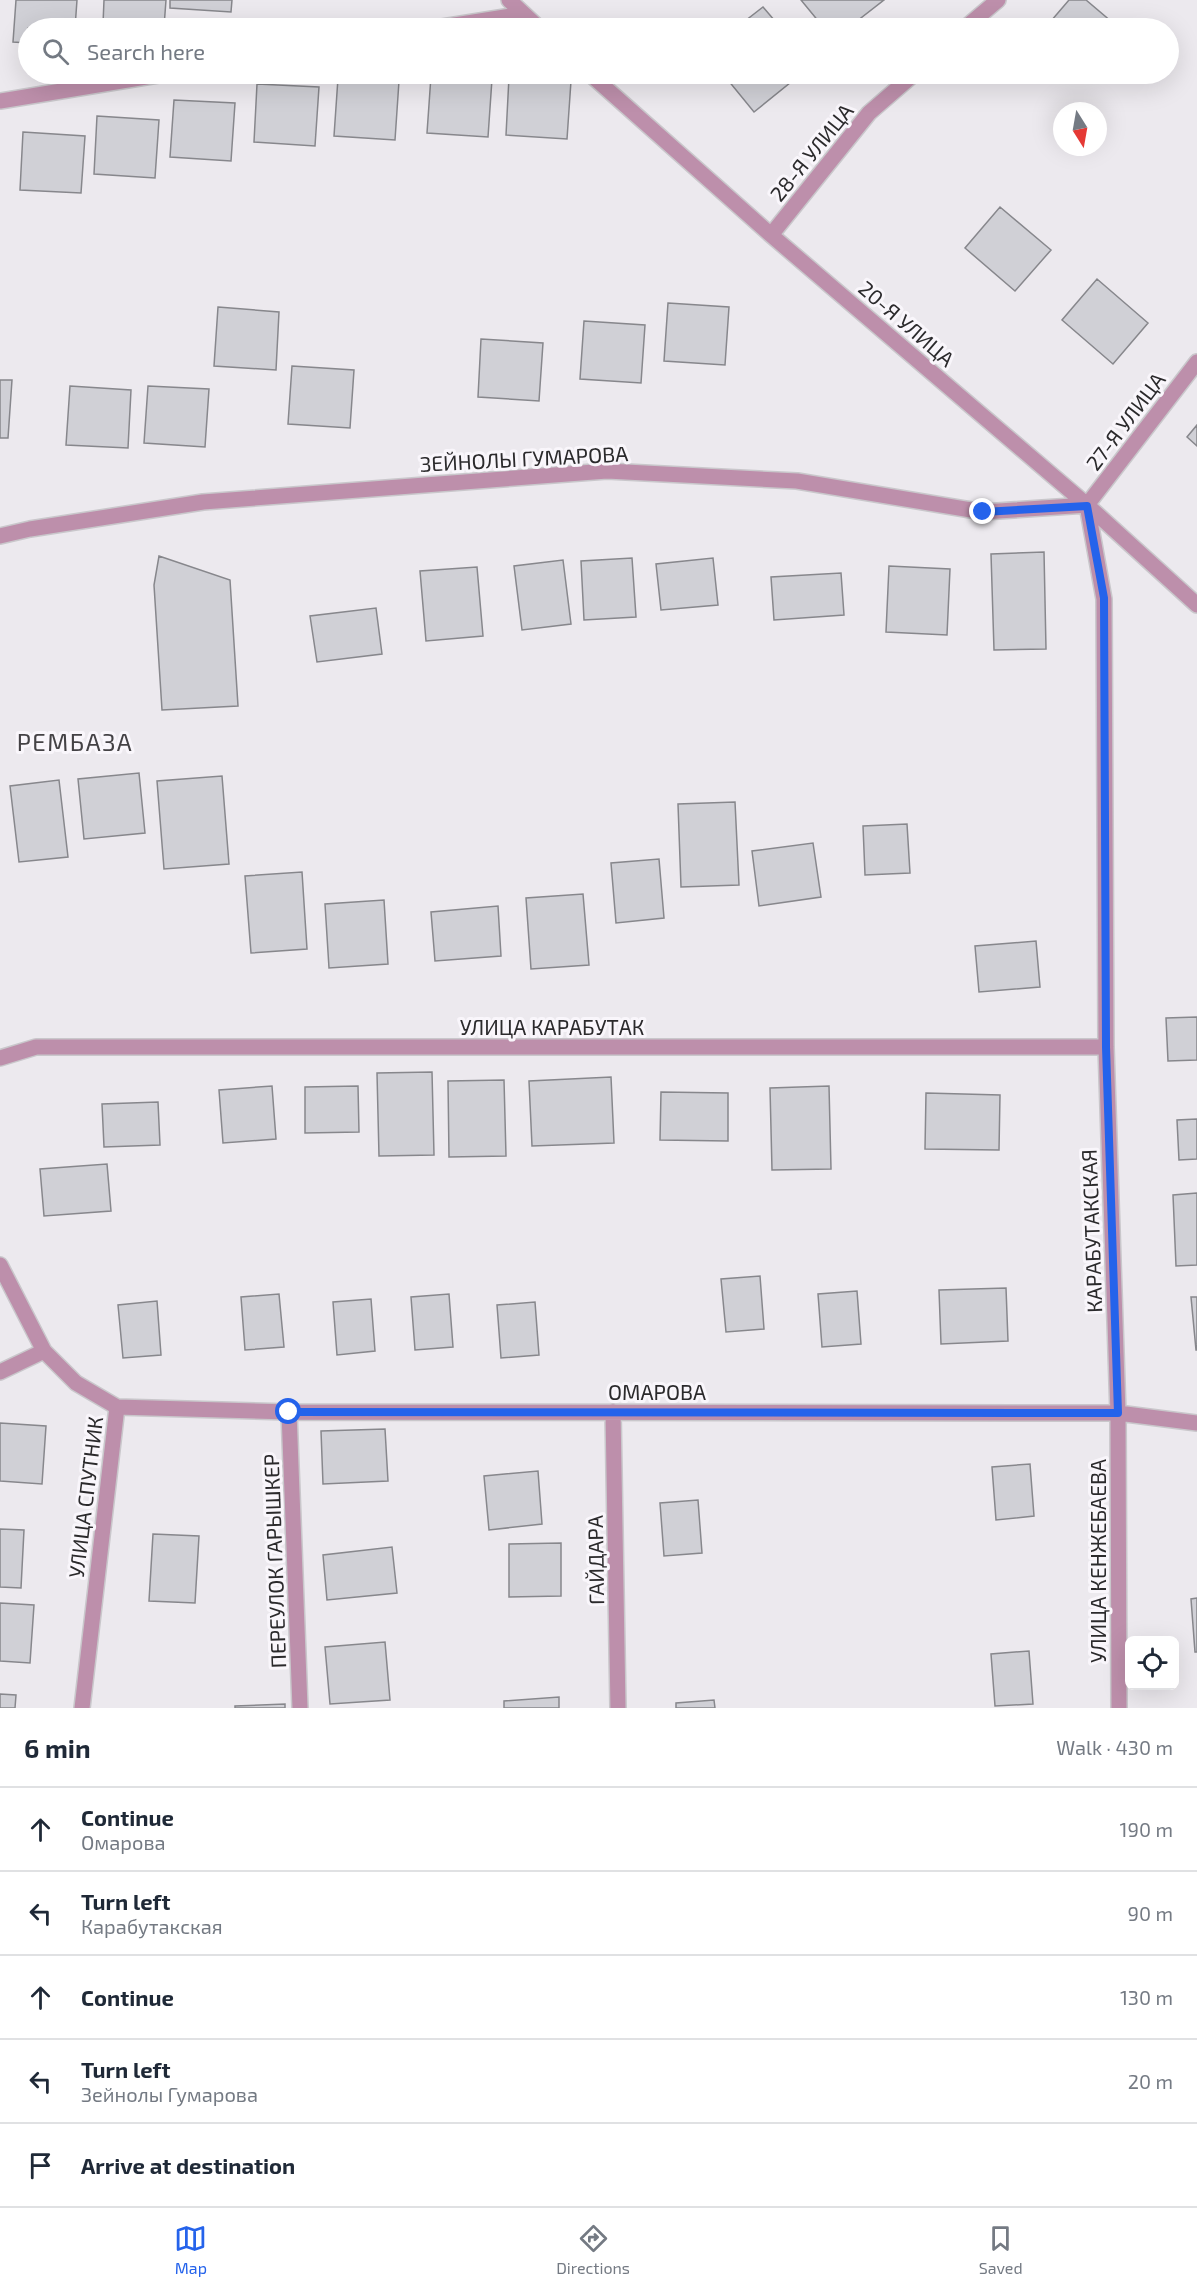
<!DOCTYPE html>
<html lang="en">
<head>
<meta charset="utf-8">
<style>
  :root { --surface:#fff; --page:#f2f2f3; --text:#1f2937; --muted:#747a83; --line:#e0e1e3; --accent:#2563eb }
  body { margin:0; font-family:"Exo 2",sans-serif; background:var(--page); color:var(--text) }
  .controls { position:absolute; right:18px; bottom:18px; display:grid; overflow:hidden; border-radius:9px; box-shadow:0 6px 24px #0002 }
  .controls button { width:54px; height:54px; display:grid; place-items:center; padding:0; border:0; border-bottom:2px solid var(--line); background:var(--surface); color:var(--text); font:30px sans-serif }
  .compass { position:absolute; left:1053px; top:102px; width:54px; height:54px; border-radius:50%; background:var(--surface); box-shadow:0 6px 24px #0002; rotate:169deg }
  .stop { position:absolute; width:18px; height:18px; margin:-14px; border:4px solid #2563eb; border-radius:50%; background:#fff }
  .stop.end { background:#2563eb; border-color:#fff; box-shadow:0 2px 6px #0008 }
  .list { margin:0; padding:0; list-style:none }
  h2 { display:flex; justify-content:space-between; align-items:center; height:78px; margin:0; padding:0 24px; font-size:26px }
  h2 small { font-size:20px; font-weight:400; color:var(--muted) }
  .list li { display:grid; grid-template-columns:39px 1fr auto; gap:18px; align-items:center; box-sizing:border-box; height:84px; padding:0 24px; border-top:2px solid var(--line) }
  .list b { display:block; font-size:22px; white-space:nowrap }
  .list p { margin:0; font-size:20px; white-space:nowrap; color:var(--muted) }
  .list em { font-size:20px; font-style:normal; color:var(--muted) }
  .icon { flex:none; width:33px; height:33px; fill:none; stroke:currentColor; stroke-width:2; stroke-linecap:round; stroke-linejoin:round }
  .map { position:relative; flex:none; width:1197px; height:1708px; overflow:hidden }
  .search { position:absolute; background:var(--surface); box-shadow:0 6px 24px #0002; left:18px; right:18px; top:18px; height:66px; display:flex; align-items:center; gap:15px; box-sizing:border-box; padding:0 21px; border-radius:33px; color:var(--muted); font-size:22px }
  .sheet { height:498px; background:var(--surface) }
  nav { display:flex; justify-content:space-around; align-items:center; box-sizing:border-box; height:84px; border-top:2px solid var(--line); background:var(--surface); font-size:16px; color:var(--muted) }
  nav a { display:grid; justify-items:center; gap:3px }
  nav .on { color:var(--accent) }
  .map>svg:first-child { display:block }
  .building { fill:#d0d0d6; stroke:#87878c; stroke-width:1.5 }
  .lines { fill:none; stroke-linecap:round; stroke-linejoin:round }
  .minor-casing { stroke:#c9c7cb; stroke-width:18 }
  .minor { stroke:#bd8fab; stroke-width:15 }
  .route { stroke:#2563eb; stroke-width:8 }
  .labels { text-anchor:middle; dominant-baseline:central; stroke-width:6; stroke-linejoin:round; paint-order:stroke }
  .street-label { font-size:21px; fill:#2b2a2c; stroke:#f9f6fb }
  .quarter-label { font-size:24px; letter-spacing:1.5px; fill:#444245; stroke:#f9f6fb }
</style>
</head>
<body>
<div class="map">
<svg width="1197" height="1708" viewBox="0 0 1197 1708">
  <rect width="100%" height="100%" fill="#ece9ee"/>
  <path class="building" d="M16 0H77L75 28H28V43L13 42Z
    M104 0H166L164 27 103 24Z
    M170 0H232L231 12 170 8Z
    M801 0H884L848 28H824Z
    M1069 0H1086L1119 28H1045Z
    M763 7 781 28H736Z
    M723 74H801L754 112Z
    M431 76 492 79 488 137 427 133Z
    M509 77 571 81 567 139 506 135Z
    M338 78 399 81 395 140 334 136Z
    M257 84 319 87 315 146 254 142Z
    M174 100 235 103 231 161 170 157Z
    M97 116 159 120 155 178 94 174Z
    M23 132 85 136 81 193 20 190Z
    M1000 207 1051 250 1015 291 965 248Z
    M1097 279 1148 323 1113 364 1062 320Z
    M668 303 729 307 725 365 664 361Z
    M218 307 279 312 276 370 214 366Z
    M584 321 645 325 641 383 580 379Z
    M481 339 543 343 539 401 478 397Z
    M292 366 354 370 350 428 288 424Z
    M0 380H12L8 438H0Z
    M70 386 131 390 128 448 66 445Z
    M148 386 209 389 205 447 144 443Z
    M1197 425V446L1187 437Z
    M1044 552 1046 649 994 650 991 554Z
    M159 556 230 580 238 706 162 710 154 585Z
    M632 558 636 617 584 620 581 561Z
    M713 558 718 605 661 610 656 564Z
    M563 560 571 624 522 630 514 566Z
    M889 566 950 569 947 635 886 632Z
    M477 567 483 636 426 641 420 571Z
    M841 573 844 615 774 620 771 577Z
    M376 608 382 654 317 662 310 616Z
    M139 773 145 833 84 839 78 779Z
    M222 776 229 864 164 869 157 781Z
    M59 780 68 857 19 862 10 786Z
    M735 802 739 885 681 887 678 804Z
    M907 824 910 873 865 875 863 826Z
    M813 843 821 897 759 906 752 851Z
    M659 859 664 918 616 923 611 863Z
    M302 872 307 949 251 953 245 876Z
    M583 894 589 965 531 969 526 898Z
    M384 900 388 964 329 968 325 904Z
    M498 906 501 956 435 961 431 912Z
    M1036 941 1040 987 979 992 975 946Z
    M1197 1017V1060L1168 1061 1166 1018Z
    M432 1072 434 1155 379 1156 377 1073Z
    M611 1077 614 1143 532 1146 529 1081Z
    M504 1080 506 1156 449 1157 448 1081Z
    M272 1086 276 1139 223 1143 219 1090Z
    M358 1086 359 1132 305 1133V1087Z
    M829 1086 831 1169 772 1170 770 1088Z
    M661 1092 728 1093V1141L660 1140Z
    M926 1093 1000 1095 999 1150 925 1149Z
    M158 1102 160 1145 104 1147 102 1104Z
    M1197 1119V1159L1179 1160 1177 1120Z
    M107 1164 111 1211 44 1216 40 1169Z
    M1197 1193V1265L1176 1266 1173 1195Z
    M760 1276 764 1329 726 1332 721 1279Z
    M1006 1288 1008 1341 941 1344 939 1290Z
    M857 1291 861 1344 822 1347 818 1294Z
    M279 1294 284 1347 245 1350 241 1297Z
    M449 1294 453 1347 415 1350 411 1297Z
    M1191 1297H1197V1350H1196Z
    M371 1299 375 1351 337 1355 333 1302Z
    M157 1301 161 1355 123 1358 118 1305Z
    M535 1302 539 1355 501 1358 497 1305Z
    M0 1423 46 1426 42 1484 0 1481Z
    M385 1429 388 1481 323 1484 321 1431Z
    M1030 1464 1034 1516 996 1520 992 1467Z
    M538 1471 542 1524 489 1530 484 1476Z
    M698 1500 702 1553 664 1556 660 1503Z
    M0 1529 24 1530 21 1588 0 1587Z
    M153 1534 199 1536 195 1603 149 1601Z
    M561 1543V1596L509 1597V1544Z
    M392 1547 397 1593 327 1600 323 1555Z
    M1197 1598V1652H1195L1191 1599Z
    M0 1603 34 1605 30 1663 0 1661Z
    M385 1642 390 1700 330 1704 325 1647Z
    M1029 1651 1033 1704 995 1706 991 1654Z
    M0 1694 16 1695 15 1708H0Z
    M559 1697V1708H504V1701Z
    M714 1700 715 1708H676V1703Z
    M285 1704V1708H235V1706Z"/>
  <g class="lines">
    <g class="minor-casing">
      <path id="minor" d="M509 0 539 28
        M436 28 523 14
        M965 28 998 0
        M590 74 771 235 1087 505 1197 605
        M0 101 164 74
        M771 235 869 113 914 74
        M1087 505 1104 599 1106 1047 1118 1413 1119 1708
        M1087 505 1197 362
        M0 536 30 529 203 502 607 471 797 481 983 512 1087 505
        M0 1058 36 1047H1106
        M0 1265 44 1351 76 1383 117 1407 289 1412 1118 1413 1197 1423
        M0 1372 44 1351
        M289 1412 300 1708
        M613 1412 618 1708
        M82 1708 117 1407"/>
    </g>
    <use href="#minor" class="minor"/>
  </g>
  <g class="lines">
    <path class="route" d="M289 1412 1118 1413 1106 1047 1104 598 1087 506 983 512"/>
  </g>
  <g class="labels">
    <g class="street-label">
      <text transform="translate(811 152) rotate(-51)">28-Я УЛИЦА</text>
      <text transform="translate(907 323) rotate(41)">20-Я УЛИЦА</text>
      <text transform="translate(1125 421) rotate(-53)">27-Я УЛИЦА</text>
      <text transform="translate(524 458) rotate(-3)">ЗЕЙНОЛЫ ГУМАРОВА</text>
      <text x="552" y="1026">УЛИЦА КАРАБУТАК</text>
      <text transform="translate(1091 1231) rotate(-92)">КАРАБУТАКСКАЯ</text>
      <text x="657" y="1391">ОМАРОВА</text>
      <text transform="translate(85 1497) rotate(-83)">УЛИЦА СПУТНИК</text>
      <text transform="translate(595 1560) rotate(-91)">ГАЙДАРА</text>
      <text transform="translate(274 1561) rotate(-92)">ПЕРЕУЛОК ГАРЫШКЕР</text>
      <text transform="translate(1097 1561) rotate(-90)">УЛИЦА КЕНЖЕБАЕВА</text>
    </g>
    <g class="quarter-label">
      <text x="75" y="741">РЕМБАЗА</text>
    </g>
  </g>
</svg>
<div class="controls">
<button><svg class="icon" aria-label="locate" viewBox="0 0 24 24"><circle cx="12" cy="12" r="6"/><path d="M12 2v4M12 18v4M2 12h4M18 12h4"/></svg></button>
</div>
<svg class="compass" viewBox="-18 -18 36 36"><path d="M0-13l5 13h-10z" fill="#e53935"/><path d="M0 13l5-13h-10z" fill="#747a83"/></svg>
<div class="stop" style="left:289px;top:1412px"></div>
<div class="stop end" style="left:983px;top:512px"></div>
<div class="search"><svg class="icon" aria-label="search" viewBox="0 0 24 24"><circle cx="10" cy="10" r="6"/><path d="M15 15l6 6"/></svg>Search here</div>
</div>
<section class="sheet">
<h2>6 min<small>Walk · 430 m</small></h2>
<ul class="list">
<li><svg class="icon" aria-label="ahead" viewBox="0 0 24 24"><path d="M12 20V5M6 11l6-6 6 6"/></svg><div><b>Continue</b><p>Омарова</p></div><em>190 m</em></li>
<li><svg class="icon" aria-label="left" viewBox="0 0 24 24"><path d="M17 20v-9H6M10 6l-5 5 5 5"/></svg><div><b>Turn left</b><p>Карабутакская</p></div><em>90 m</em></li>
<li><svg class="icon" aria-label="ahead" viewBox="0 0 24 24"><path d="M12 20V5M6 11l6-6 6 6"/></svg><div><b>Continue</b></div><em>130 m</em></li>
<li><svg class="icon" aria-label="left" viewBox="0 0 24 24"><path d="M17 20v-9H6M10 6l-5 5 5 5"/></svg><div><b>Turn left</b><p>Зейнолы Гумарова</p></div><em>20 m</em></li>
<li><svg class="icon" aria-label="arrive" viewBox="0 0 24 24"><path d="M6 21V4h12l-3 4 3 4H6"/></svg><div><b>Arrive at destination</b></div></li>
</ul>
</section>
<nav>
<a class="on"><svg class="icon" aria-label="map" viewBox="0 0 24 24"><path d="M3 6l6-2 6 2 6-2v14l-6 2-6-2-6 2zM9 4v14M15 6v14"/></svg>Map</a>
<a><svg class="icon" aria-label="directions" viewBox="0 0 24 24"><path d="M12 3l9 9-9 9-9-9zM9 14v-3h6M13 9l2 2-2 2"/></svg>Directions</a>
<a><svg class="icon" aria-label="saved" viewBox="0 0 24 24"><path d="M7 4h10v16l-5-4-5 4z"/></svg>Saved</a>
</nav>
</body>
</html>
